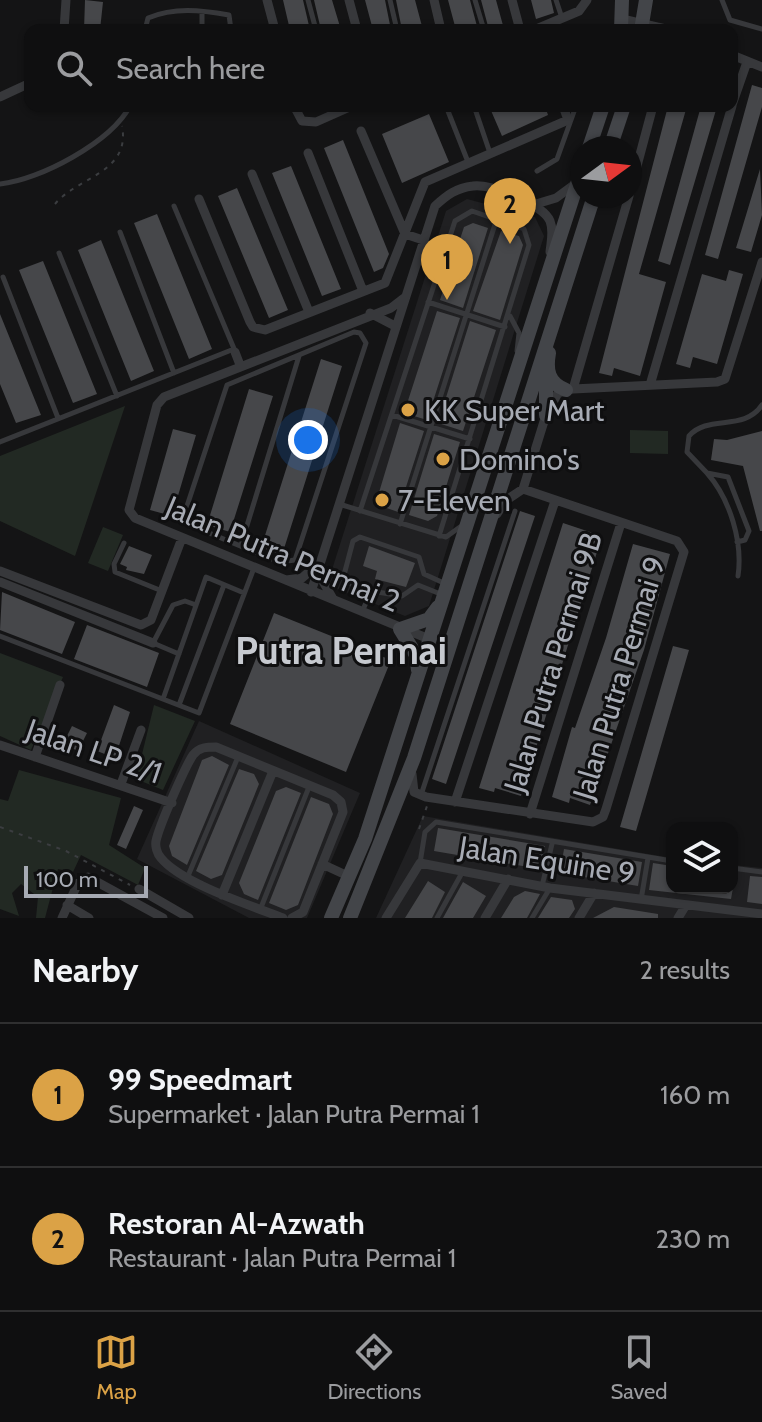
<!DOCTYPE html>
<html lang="en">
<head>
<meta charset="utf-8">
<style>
  :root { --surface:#0f0f10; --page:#181819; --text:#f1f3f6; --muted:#9b9c9f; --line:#2f2f30; --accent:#dba246 }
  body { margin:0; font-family:Cabin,sans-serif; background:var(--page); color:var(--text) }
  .controls { position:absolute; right:24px; bottom:24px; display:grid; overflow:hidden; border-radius:16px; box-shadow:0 2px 6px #0004 }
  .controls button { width:72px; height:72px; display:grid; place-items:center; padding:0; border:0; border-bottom:2px solid var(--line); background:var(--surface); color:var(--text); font:40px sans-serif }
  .compass { position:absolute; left:570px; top:136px; width:72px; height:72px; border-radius:50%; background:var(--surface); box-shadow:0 2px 6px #0004; rotate:75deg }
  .scale { position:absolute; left:24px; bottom:20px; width:124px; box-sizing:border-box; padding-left:8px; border:4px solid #a7abb4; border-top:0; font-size:22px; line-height:28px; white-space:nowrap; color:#a7abb4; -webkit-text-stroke:6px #0f0f10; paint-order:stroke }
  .you { position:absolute; left:308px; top:440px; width:28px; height:28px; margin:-20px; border:6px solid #fff; border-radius:50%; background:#1a73e8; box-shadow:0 0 0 12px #1a73e833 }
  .badge { display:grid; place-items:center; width:52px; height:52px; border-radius:50%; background:var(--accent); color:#111; font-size:26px; font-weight:700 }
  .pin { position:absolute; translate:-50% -66px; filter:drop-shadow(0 2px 4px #0008) }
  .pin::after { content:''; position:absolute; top:42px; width:28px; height:24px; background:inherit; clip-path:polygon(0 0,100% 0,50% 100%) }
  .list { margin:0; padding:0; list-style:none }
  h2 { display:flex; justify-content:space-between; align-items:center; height:104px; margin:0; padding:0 32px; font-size:34px }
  h2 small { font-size:26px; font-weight:400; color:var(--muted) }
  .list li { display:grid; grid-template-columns:52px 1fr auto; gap:24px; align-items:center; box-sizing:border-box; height:144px; padding:0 32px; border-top:2px solid var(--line) }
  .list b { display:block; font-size:30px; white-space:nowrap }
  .list p { margin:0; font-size:26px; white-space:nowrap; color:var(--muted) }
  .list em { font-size:26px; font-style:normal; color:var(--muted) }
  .icon { flex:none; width:44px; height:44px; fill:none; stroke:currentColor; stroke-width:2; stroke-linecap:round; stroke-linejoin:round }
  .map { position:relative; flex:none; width:762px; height:918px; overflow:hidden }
  .search { position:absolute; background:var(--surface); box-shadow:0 2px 6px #0004; left:24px; right:24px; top:24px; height:88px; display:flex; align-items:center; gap:20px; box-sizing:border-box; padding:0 28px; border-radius:16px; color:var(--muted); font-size:30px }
  .sheet { height:392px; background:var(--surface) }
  nav { display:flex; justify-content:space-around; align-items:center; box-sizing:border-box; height:112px; border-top:2px solid var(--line); background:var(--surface); font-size:22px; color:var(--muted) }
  nav a { display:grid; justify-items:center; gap:4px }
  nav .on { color:var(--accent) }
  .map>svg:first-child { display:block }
  .built { fill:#202022 }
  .green { fill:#222923 }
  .building { fill:#46474a }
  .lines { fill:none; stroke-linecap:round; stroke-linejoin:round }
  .path { stroke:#3b3d40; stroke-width:2; stroke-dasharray:4 6; stroke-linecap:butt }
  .lane { stroke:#37383b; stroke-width:5 }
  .street { stroke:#37383b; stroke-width:9 }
  .secondary { stroke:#434549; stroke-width:14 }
  .poi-dot { fill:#dba246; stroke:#0f0f10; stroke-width:3 }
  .labels { text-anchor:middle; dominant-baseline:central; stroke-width:6; stroke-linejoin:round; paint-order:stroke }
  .poi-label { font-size:30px; fill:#a7abb4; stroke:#0f0f10; text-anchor:start }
  .street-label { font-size:30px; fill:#a7abb4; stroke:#0f0f10 }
  .district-label { font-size:38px; font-weight:bold; fill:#c7cad0; stroke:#0f0f10 }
</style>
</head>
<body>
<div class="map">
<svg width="762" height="918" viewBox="0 0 762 918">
  <rect width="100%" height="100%" fill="#141415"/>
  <path class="built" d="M467 199 535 217 544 236 429 606 405 616 333 587 329 579 446 211Z
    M199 721 360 793 307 918H249L137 859Z
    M423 816 672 858V888H732V865L762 868V918H376Z"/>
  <path class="green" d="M125 406 75 556 0 521V456Z
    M630 430 668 431V454L630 453Z
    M103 527 123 535 108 571 88 563Z
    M0 653 63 677 31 750 0 736Z
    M154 705 195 721 163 790 136 779Z
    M19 770 121 798 109 845 145 868 138 885 81 855 73 872 58 869 45 918H36L38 897 21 884 12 893 19 916 0 909V799L8 801Z"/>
  <path class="building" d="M85 0 103 2 100 30H84Z
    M283 0H303L310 30H290Z
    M314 0H332L341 30H321Z
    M365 0H385L391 30H373Z
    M396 0H415L423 30H402Z
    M448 0H470L478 30H456Z
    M481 0H496L504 29 489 30Z
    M531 0H551L554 13 536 19Z
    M752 85 762 88V107L718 259 705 255Z
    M489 106H545L548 115 502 136Z
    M668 106H687L639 274 666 282 640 376 614 368 612 376 599 373Z
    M701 106 716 110 670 265 658 261Z
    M429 114 449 162 402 183 382 134Z
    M343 140 389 254 383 268 374 272 324 148Z
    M291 166 341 289 322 296 272 173Z
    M760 169 762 215 751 252 736 248Z
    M237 188 288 310 269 318 218 196Z
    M157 214 212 349 189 359 134 223Z
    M473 223 488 228 463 308 440 300 464 227Z
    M501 231 519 236 523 245 500 320 473 311Z
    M101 240 154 371 131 381 78 250Z
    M43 261 97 394 73 403 19 270Z
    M729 270 743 274 717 364 693 357 690 368 676 364 702 274 726 281Z
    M437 311 460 318 427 420 404 413Z
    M0 314 41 415 16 423 0 384Z
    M470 321 496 330 463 431 438 423Z
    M321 359 342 366 282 555 261 548Z
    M249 389 273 396 230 532 207 525Z
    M400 423 424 431 398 512 381 506 377 499Z
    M173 429 196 435 172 516 150 510Z
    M762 431V531H760L743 466 711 460 714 439 727 440Z
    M434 434 460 442 437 516 428 521 409 515Z
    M520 511 535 516 446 784 432 779Z
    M563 523 602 536 521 796 495 788 494 792 479 788Z
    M633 544 670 554 644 650 590 805 570 798 569 803 552 797 572 727 575 728 606 638Z
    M129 546 152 555 144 574 126 570 127 567 120 564Z
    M369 546 415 563 406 587 375 579 377 571 363 566Z
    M2 592 75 622 62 654 0 630Z
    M274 613 391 660 346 772 230 724Z
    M87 625 159 653 147 687 74 659Z
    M673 646 689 650 636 831 620 827Z
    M114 705 130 712 115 758 97 751Z
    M72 726 87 733 78 751 63 744Z
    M212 756 229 765 187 865 172 856 169 846 202 760Z
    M239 769 254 774 259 784 222 875 211 879 196 871Z
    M286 787 301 793 258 900 244 894 239 883 276 791Z
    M311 797 329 804 333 814 298 905 286 910 269 903Z
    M134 806 143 810 126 849 117 845Z
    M438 828 545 846 540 869 434 851Z
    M564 849 642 862 638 886 560 873Z
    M653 863 672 866V892V888H733L731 899 649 890Z
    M750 876 762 877V904L747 902Z
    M428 881 445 892 432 918H405Z
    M463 882 486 896 473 918H443Z
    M525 891 540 894 527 918H501L514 897Z
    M551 897 572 900 575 909 569 918H538Z
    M614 907 658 914V918H593Z"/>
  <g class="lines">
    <path class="path" d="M55 204C77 177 131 173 122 126
      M0 827 66 851 130 885
      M419 829 427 806"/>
    <path class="lane" d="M308 0 316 30
      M390 0 397 30
      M475 0 484 30
      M556 0 562 18
      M722 0 730 20 762 29
      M145 30 148 18C174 7 201 10 229 15L231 30
      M202 30V13
      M446 106 468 162
      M474 106 490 153
      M537 171 557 159 576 106
      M0 184C40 180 111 142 130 106
      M174 206 235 351
      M120 232 174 373
      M59 253 117 396
      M417 261 434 254 441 259
      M3 277 58 418
      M428 302 505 327
      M510 316 519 333 517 351
      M354 332 360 333 366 343 295 560 279 562 190 525 186 509 227 385Z
      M392 415 470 439
      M0 442 234 349
      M707 473 687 452 689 436C708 414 744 432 762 405
      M339 504 446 537 460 527
      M360 511 455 221 472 211 524 229 529 245 439 536
      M400 524 497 218
      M737 542 745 540 749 531 728 477 707 473C730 499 743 542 738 576
      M124 543 114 564 115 572 162 591
      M241 545 299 356
      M371 591 402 596 418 585 443 595
      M362 612 371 591 348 583 344 575 353 541 360 537 419 557 424 574 446 584
      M0 636 199 713 254 568
      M179 654 153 643 173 605 185 601 196 605
      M163 699 206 577 244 593
      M179 705 224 585
      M421 795 515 511
      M420 863 425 832 436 822 672 861
      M732 868 762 872
      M188 876 238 757
      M542 886 552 844
      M641 900 648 858
      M260 910 309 787
      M437 918 463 871
      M532 918 550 888"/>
    <path class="street" d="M267 0 275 30
      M349 0 357 30
      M434 0 441 30
      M512 0 520 30
      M622 19 670 30
      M64 30 66 0
      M534 30 579 11 587 0
      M732 55 762 67
      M0 97 30 83
      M732 105 747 62
      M294 106 302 121 316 122 352 106
      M361 131 405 234 423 240
      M308 153 363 291
      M252 174 309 312
      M630 192 653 106
      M199 199 250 322 253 327 265 330 385 283 425 182 568 120 563 106
      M536 204 556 198 575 184
      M404 298 391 308 164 397 157 405 129 510 135 518 429 639
      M370 313 395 326
      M235 352 240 365
      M650 385 732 106
      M573 389 629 196
      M497 514 505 501 523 489 546 415 558 393 573 389 717 382 725 379 762 262
      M321 569V578L333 599
      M0 571 141 625 151 620 182 538
      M286 580 302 578 318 564
      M0 582 153 643
      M311 592 435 206C447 195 456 188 473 186 490 183 543 204 550 221 554 231 551 242 550 252
      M0 745 172 803
      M35 757 60 685
      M412 774 414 792 426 797 593 822 603 817 606 809 684 552 677 541 523 489
      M121 784 141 730
      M455 802 555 501
      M530 814 621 523
      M322 864 348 876
      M139 889 189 918
      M222 895 273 771
      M67 905 89 918
      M62 918 78 883 88 877 163 918
      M283 918C252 906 181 883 161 858 157 854 155 846 156 841 159 826 185 767 193 755 199 747 207 747 216 747L333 795 341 802 343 812 303 912 292 918
      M386 918 420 863 550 888 762 914
      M485 918 508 879
      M579 918 594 893
      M678 918 686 905"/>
    <path class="secondary" d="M621 30 622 0
      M641 30 646 0
      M589 148 603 106
      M610 148 624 106
      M549 353C546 370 548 383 566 390
      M546 373V415
      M418 670 416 655 400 629 429 619 438 607
      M331 918 365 839 582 169
      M350 918 414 758 594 196"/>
  </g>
  <g class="poi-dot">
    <circle cx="408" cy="410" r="8"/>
    <circle cx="443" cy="459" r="8"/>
    <circle cx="382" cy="500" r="8"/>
  </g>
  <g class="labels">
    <g class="poi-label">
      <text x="424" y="410">KK Super Mart</text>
      <text x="459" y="459">Domino's</text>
      <text x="398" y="500">7-Eleven</text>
    </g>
    <g class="street-label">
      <text transform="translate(283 554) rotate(23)">Jalan Putra Permai 2</text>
      <text transform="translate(553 662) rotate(-73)">Jalan Putra Permai 9B</text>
      <text transform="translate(619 678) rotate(-73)">Jalan Putra Permai 9</text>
      <text transform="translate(94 751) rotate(19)">Jalan LP 2/1</text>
      <text transform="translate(547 860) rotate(9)">Jalan Equine 9</text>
    </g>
    <g class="district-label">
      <text x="341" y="650">Putra Permai</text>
    </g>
  </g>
</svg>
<div class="controls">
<button><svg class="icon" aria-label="layers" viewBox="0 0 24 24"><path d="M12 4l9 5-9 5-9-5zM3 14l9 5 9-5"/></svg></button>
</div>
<svg class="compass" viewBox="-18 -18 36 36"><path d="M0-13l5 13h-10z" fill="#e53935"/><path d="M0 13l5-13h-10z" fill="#9b9c9f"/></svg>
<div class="scale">100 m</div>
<div class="you"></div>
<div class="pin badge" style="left:447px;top:300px">1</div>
<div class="pin badge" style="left:510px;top:244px">2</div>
<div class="search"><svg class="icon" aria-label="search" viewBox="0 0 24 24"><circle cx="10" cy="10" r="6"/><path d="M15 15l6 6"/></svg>Search here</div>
</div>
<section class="sheet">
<h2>Nearby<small>2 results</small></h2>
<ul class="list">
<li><span class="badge">1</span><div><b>99 Speedmart</b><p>Supermarket · Jalan Putra Permai 1</p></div><em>160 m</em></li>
<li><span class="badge">2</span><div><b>Restoran Al-Azwath</b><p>Restaurant · Jalan Putra Permai 1</p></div><em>230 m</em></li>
</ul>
</section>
<nav>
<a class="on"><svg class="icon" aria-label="map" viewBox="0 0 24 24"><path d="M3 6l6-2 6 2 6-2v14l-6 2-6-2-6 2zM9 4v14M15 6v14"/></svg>Map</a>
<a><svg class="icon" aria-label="directions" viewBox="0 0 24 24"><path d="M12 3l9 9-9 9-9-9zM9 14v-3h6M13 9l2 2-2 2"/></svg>Directions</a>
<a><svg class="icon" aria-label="saved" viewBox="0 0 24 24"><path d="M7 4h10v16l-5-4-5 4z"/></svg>Saved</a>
</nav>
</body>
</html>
